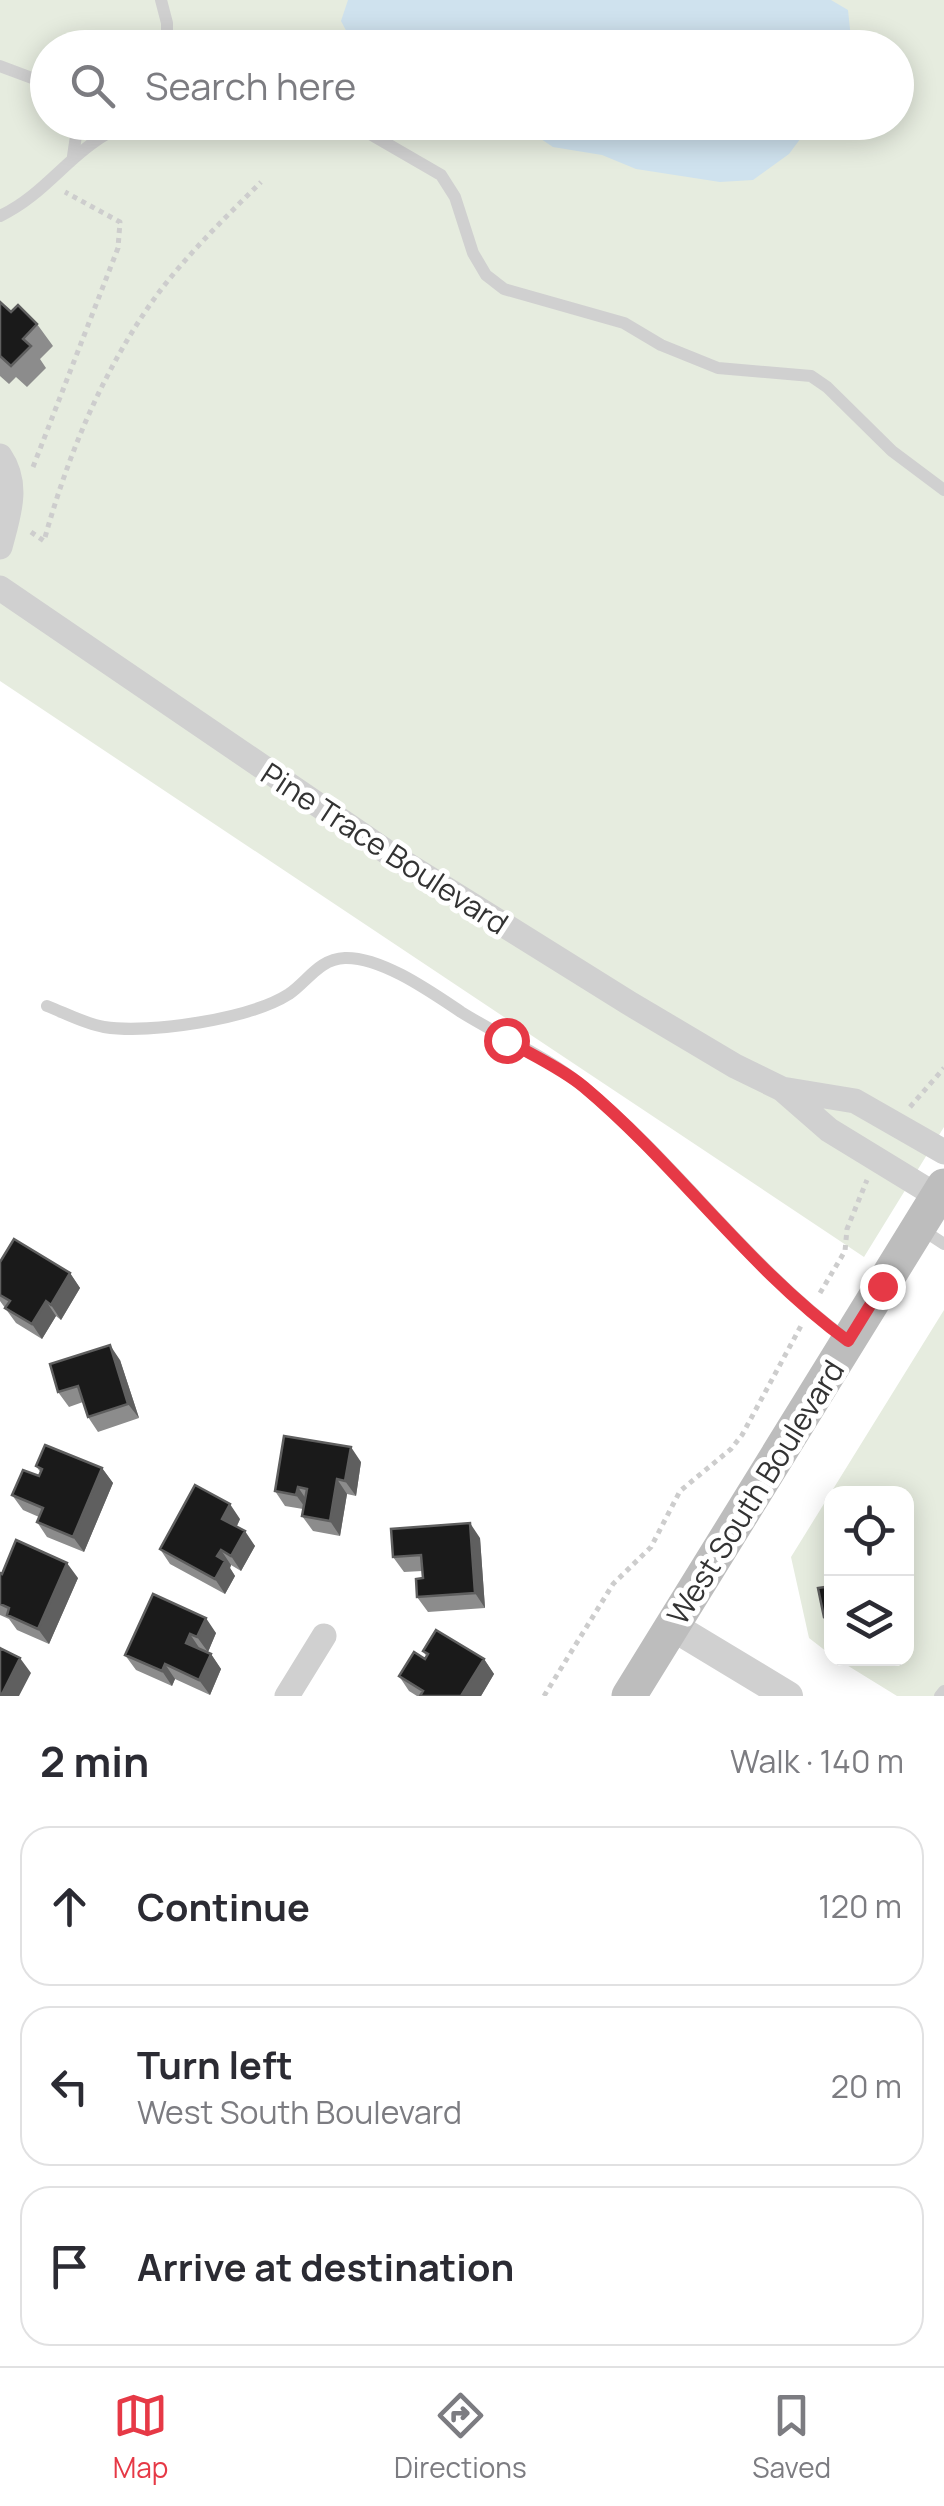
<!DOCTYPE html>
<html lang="en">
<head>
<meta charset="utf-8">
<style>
  :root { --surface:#fff; --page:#f7f7f7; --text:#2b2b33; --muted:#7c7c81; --line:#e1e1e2; --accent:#e63946 }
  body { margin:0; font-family:Manrope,sans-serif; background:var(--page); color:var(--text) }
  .controls { position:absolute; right:30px; bottom:30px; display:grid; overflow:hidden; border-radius:20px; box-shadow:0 5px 25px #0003 }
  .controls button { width:90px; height:90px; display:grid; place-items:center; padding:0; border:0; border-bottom:2px solid var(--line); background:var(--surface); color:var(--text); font:50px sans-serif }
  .stop { position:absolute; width:30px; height:30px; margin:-22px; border:8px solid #e63946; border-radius:50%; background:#fff }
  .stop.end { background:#e63946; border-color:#fff; box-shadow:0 2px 10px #0008 }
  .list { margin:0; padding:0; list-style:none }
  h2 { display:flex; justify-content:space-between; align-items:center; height:130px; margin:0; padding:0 40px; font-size:42px }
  h2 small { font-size:32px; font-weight:400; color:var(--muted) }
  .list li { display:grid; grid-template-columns:65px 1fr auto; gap:30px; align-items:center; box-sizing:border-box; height:160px; margin:0 20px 20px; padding:0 20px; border:2px solid var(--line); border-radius:30px }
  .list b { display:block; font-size:38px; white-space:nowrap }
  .list p { margin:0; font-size:32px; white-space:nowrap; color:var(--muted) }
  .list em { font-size:32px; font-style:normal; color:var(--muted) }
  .icon { flex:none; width:55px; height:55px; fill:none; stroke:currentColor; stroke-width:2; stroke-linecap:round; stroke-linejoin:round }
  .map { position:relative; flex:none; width:944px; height:1696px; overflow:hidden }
  .search { position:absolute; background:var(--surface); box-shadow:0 5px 25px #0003; left:30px; right:30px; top:30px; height:110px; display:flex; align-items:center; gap:25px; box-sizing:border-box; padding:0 35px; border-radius:55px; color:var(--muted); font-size:38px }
  .sheet { height:670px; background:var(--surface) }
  nav { display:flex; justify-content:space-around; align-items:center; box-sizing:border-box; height:140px; border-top:2px solid var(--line); background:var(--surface); font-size:28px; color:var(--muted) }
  nav a { display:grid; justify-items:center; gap:5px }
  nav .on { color:var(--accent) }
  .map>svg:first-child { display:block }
  .green { fill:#e6ecdf; fill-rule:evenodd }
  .water { fill:#cfe2ee }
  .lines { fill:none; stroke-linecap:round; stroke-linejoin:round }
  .path { stroke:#cdcdcd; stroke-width:5; stroke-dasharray:5 5; stroke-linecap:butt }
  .service { stroke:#d0d0d0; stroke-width:12 }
  .minor { stroke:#d0d0d0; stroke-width:25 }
  .tertiary { stroke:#d0d0d0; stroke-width:30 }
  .secondary { stroke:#bdbdbd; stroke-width:35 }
  .wall { fill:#8c8c8c }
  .shaded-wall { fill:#5f5f5f }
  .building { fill:#1a1a1a; stroke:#5f5f5f; stroke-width:2.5 }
  .route { stroke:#e63946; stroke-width:12 }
  .labels { text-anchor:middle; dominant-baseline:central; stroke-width:10; stroke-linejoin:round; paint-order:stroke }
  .street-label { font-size:30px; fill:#333; stroke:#fff }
</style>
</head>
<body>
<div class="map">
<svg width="944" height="1696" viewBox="0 0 944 1696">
  <rect width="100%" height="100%" fill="#fff"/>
  <path class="green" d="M0 0H944V1127L864 1257 0 681ZM48 48H896V122H48Z
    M944 1310V1696H897L837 1659 906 1658V1494H832L831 1655 809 1638 791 1557Z"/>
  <path class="water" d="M348 0H831L848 10 852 48 363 47 349 36 341 21Z
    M505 123H812L789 154 753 180 720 182 636 169 602 155 553 147 532 133 515 129Z"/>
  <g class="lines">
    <path class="path" d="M33 467 118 248 120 222 65 192
      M31 532 44 541C67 458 99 380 147 309 179 262 221 222 261 182
      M910 1107 944 1068
      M820 1293 845 1251 847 1229 867 1180
      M544 1696 613 1584 651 1547 680 1491 731 1449 742 1435 802 1324"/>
    <path class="service" d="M161 0 167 23V48
      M0 66 48 84
      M167 122 172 127 210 122
      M344 122 365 131 441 175 455 197 473 253 486 275 504 289 624 323 661 345 718 368 811 376 827 387 892 451 944 490
      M73 156 78 122
      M0 216C52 191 72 145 131 122
      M47 1006C65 1013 85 1024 104 1027 150 1034 250 1019 289 994 308 981 319 959 345 958 382 957 431 992 461 1012 501 1037 548 1057 584 1087 678 1165 748 1267 846 1339
      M921 1229 944 1244
      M940 1696 944 1691"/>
    <path class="minor" d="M0 456C20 485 8 516 0 547
      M0 588 390 854 629 1003 735 1066 782 1089 829 1130 937 1196
      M782 1089 855 1101 944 1152
      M287 1696 324 1636"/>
    <path class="tertiary" d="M672 1626 788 1696"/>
    <path class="secondary" d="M629 1696 944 1186"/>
  </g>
  <path class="wall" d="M0 302 11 312 37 324 53 346 40 359 46 368 27 387 16 377 9 384 0 376Z
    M0 1262 70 1273 80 1288 61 1320 56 1316 42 1339 16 1323 0 1301Z
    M120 1360 139 1418 98 1432 88 1417 83 1402 69 1407 58 1392Z
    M361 1462 356 1496 347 1494 340 1536 313 1531 302 1516 303 1509 285 1506 275 1491Z
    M36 1466 102 1468 113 1483 84 1552 47 1537 37 1522 39 1517 23 1510 12 1495 39 1476 41 1473Z
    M240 1519 237 1526 255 1546 241 1571 231 1565 230 1568 235 1576 225 1594 170 1564 160 1549Z
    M480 1538 485 1608 428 1612 417 1597 423 1578 422 1571 404 1572 393 1557Z
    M0 1573 78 1578 49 1644 17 1630 9 1619 0 1615Z
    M832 1586V1624L829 1625 824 1617Z
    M153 1594 216 1633 208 1652 211 1654 221 1669 210 1695 175 1679 172 1686 136 1670 125 1655Z
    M423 1651 484 1659 494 1674 481 1696H417L409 1691 399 1676 425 1659 427 1657Z"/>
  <path class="shaded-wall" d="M70 1273 80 1288 61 1320 51 1305Z
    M46 1301 56 1316 42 1339 32 1324Z
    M110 1345 120 1360 139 1418 128 1404Z
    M351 1447 361 1462 356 1496 345 1481Z
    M102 1468 113 1483 84 1552 73 1537Z
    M337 1479 347 1494 340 1536 330 1521Z
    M298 1487 308 1502 307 1510 296 1495Z
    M230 1504 240 1519 233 1534 222 1519Z
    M470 1523 480 1538 485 1608 475 1593Z
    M245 1531 255 1546 241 1571 231 1556Z
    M221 1550 231 1565 230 1568 235 1576 225 1594 215 1579 217 1556Z
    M67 1563 78 1578 49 1644 38 1629Z
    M206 1618 216 1633 208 1652 197 1637Z
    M190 1634 200 1649 186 1643Z
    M211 1654 221 1669 210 1695 199 1680Z
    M20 1658 31 1673 19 1696H1Z
    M484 1659 494 1674 481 1696H461Z
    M165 1664 175 1679 172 1686 162 1671Z"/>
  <path class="building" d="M0 302 11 312 18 305 37 324 23 339 31 346 11 366 0 356Z
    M14 1239 70 1273 51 1305 46 1301 32 1324 5 1308 10 1301 0 1295V1262Z
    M110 1345 128 1404 88 1417 78 1386 58 1392 50 1364Z
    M284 1436 351 1447 345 1481 337 1479 330 1521 302 1516 307 1489 298 1487 296 1495 275 1491Z
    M45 1445 102 1468 73 1537 37 1522 43 1508 12 1495 23 1470 39 1476 42 1469 36 1466Z
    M195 1485 230 1504 222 1519 245 1531 231 1556 221 1550 217 1556 225 1561 215 1579 160 1549Z
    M470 1523 475 1593 417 1597 416 1579 423 1578 421 1555 393 1557 391 1529Z
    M16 1540 67 1563 38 1629 7 1615 9 1608 0 1604V1573L2 1574Z
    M832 1586V1616L824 1617 818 1588Z
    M153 1594 206 1618 197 1637 190 1634 186 1643 211 1654 199 1680 165 1664 162 1671 125 1655Z
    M436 1630 484 1659 461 1696H420L423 1691 399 1676 414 1652 425 1659 428 1654 423 1651Z
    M0 1648 20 1658 1 1696H0Z"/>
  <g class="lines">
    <path class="route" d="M506 1040C532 1055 561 1068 584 1087 678 1166 749 1269 848 1341L882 1286"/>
  </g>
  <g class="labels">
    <g class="street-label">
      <text transform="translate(385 848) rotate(33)">Pine Trace Boulevard</text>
      <text transform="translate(755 1492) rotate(-58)">West South Boulevard</text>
    </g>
  </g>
</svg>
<div class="controls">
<button><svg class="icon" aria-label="locate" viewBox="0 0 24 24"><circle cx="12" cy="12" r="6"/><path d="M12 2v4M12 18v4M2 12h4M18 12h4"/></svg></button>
<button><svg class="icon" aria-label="layers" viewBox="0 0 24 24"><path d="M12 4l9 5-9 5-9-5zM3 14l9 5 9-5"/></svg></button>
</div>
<div class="stop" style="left:506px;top:1040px"></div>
<div class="stop end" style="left:882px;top:1286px"></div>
<div class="search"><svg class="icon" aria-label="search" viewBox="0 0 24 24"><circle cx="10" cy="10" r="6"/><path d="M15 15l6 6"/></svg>Search here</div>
</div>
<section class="sheet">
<h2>2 min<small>Walk · 140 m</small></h2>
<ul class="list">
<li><svg class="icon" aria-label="ahead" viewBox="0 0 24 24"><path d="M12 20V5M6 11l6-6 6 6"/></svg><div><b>Continue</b></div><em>120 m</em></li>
<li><svg class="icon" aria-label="left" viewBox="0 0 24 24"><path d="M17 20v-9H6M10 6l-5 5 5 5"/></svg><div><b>Turn left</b><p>West South Boulevard</p></div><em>20 m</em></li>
<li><svg class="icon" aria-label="arrive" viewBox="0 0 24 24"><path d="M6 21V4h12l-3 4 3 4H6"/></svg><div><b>Arrive at destination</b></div></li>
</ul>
</section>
<nav>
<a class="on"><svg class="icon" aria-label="map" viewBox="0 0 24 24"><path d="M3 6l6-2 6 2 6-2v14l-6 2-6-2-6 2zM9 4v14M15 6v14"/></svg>Map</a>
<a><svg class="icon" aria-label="directions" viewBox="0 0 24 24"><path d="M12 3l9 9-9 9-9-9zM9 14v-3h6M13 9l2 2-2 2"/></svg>Directions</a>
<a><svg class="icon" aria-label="saved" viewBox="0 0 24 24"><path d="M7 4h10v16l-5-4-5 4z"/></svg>Saved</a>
</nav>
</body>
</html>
